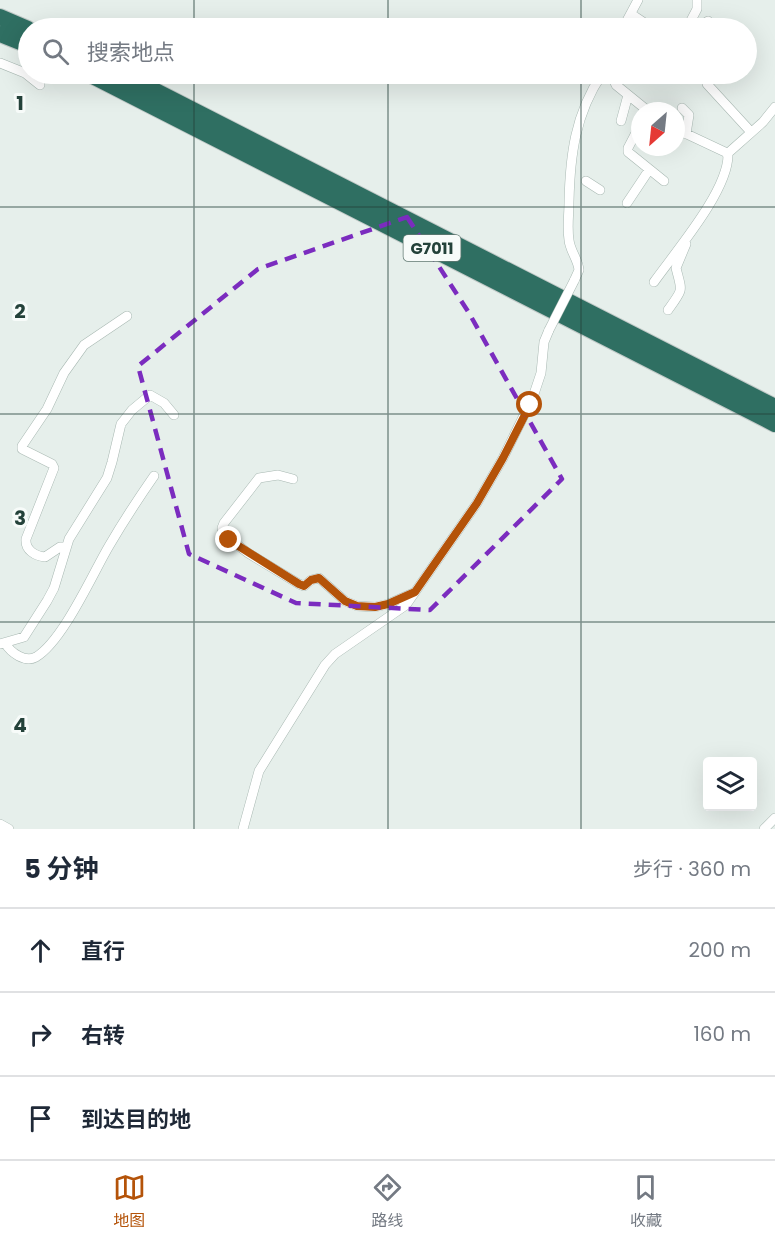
<!DOCTYPE html>
<html lang="zh">
<head>
<meta charset="utf-8">
<style>
  :root { --surface:#fff; --page:#f2f2f3; --text:#1f2937; --muted:#747a83; --line:#e0e1e3; --accent:#b45309 }
  body { margin:0; font-family:Poppins,"Noto Sans SC",sans-serif; background:var(--page); color:var(--text) }
  .controls { position:absolute; right:18px; bottom:18px; display:grid; overflow:hidden; border-radius:6px; box-shadow:0 6px 24px #0002 }
  .controls button { width:54px; height:54px; display:grid; place-items:center; padding:0; border:0; border-bottom:2px solid var(--line); background:var(--surface); color:var(--text); font:30px sans-serif }
  .compass { position:absolute; left:631px; top:102px; width:54px; height:54px; border-radius:50%; background:var(--surface); box-shadow:0 6px 24px #0002; rotate:207deg }
  .stop { position:absolute; width:18px; height:18px; margin:-14px; border:4px solid #b45309; border-radius:50%; background:#fff }
  .stop.end { background:#b45309; border-color:#fff; box-shadow:0 2px 6px #0008 }
  .list { margin:0; padding:0; list-style:none }
  h2 { display:flex; justify-content:space-between; align-items:center; height:78px; margin:0; padding:0 24px; font-size:26px }
  h2 small { font-size:20px; font-weight:400; color:var(--muted) }
  .list li { display:grid; grid-template-columns:39px 1fr auto; gap:18px; align-items:center; box-sizing:border-box; height:84px; padding:0 24px; border-top:2px solid var(--line) }
  .list b { display:block; font-size:22px; white-space:nowrap }
  .list em { font-size:20px; font-style:normal; color:var(--muted) }
  .icon { flex:none; width:33px; height:33px; fill:none; stroke:currentColor; stroke-width:2; stroke-linecap:round; stroke-linejoin:round }
  .map { position:relative; flex:none; width:775px; height:829px; overflow:hidden }
  .search { position:absolute; background:var(--surface); box-shadow:0 6px 24px #0002; left:18px; right:18px; top:18px; height:66px; display:flex; align-items:center; gap:15px; box-sizing:border-box; padding:0 21px; border-radius:33px; color:var(--muted); font-size:22px }
  .sheet { height:330px; background:var(--surface) }
  nav { display:flex; justify-content:space-around; align-items:center; box-sizing:border-box; height:84px; border-top:2px solid var(--line); background:var(--surface); font-size:16px; color:var(--muted) }
  nav a { display:grid; justify-items:center; gap:3px }
  nav .on { color:var(--accent) }
  .map>svg:first-child { display:block }
  .lines { fill:none; stroke-linecap:round; stroke-linejoin:round }
  .street-casing { stroke:#a8b8b2; stroke-width:10 }
  .highway-casing { stroke:#c2cac8; stroke-width:18 }
  .street { stroke:#fff; stroke-width:9 }
  .highway { stroke:#2f6f62; stroke-width:16 }
  .street-bridge-casing { stroke:#a8b8b2; stroke-width:10; stroke-linecap:butt }
  .street-bridge { stroke:#fff; stroke-width:9 }
  .route { stroke:#b45309; stroke-width:8 }
  .marked { fill:none; stroke:#7b2cbf; stroke-width:4.5; stroke-dasharray:12 8; stroke-linejoin:round }
  .grid { fill:none; stroke:#24423a; stroke-width:1.5; stroke-opacity:0.55 }
  .labels { text-anchor:middle; dominant-baseline:central; stroke-width:6; stroke-linejoin:round; paint-order:stroke }
  .shield { fill:#f7fbf9; stroke:#637a73; stroke-width:1.5 }
  .shield-label { font-size:16px; font-weight:bold; fill:#24423a }
  .grid-label { font-size:20px; text-anchor:middle; font-weight:bold; fill:#24423a; stroke:#f7fbf9; stroke-width:6; stroke-linejoin:round; paint-order:stroke }
</style>
</head>
<body>
<div class="map">
<svg width="775" height="829" viewBox="0 0 775 829">
  <rect width="100%" height="100%" fill="#e6efeb"/>
  <g class="lines">
    <g class="street-casing">
      <path id="street" d="M631 14 652 28
        M623 28 638 0
        M687 28 697 9V0
        M697 28 708 21 710 28
        M0 63 25 73 40 85
        M611 74 616 85 648 111
        M710 74 707 84 751 132
        M682 108 689 115 686 134
        M621 121 628 95
        M640 125 628 148V152L664 181
        M727 154 763 122 775 107
        M586 181 600 190
        M627 203 649 170
        M574 281 579 270C578 259 570 251 569 240 567 227 569 215 569 202 570 156 575 114 602 74
        M654 282C676 251 728 191 728 155L725 152 676 129
        M668 310C684 288 682 292 676 268L686 244
        M293 479 278 475 259 478 224 523 222 528 223 534 248 553 299 584 304 586 311 580 319 578 345 601 357 606 375 607 388 604 413 593
        M66 547H60L45 557C35 556 25 550 26 539L54 468 52 464 22 449V446L47 409 64 373 84 345 127 316
        M5 643C11 653 25 663 36 657 63 641 93 573 109 546 123 522 138 499 154 476
        M0 644 24 637 47 601 54 588 69 539 107 478 112 462 121 424 132 410 150 395 164 403 174 415
        M0 824 9 829
        M243 829 259 771 325 665 335 654 406 605 477 503 503 458 533 397 541 373 544 342 549 330
        M764 829 775 818"/>
    </g>
    <g class="highway-casing">
      <path id="highway" d="M0 17 28 29
        M0 34 28 45
        M89 74 775 424
        M122 74 775 407"/>
    </g>
    <use href="#street" class="street"/>
    <use href="#highway" class="highway"/>
    <g class="street-bridge-casing">
      <path id="street-bridge" d="M549 330 574 281"/>
    </g>
    <use href="#street-bridge" class="street-bridge"/>
  </g>
  <g class="lines">
    <path class="route" d="M229 540 299 584 304 586 311 580 319 578 345 601 357 606 375 607 388 604 415 592 477 503 503 458 530 405"/>
  </g>
  <path class="marked" d="M407 217 469 313 562 479 430 610 296 603 189 554 138 366 258 269Z"/>
  <path class="grid" d="M194 0V28M388 0V28M581 0V28M194 74V829M388 74V829M581 74V829M0 207H775M0 414H775M0 622H775"/>
  <g class="labels">
    <rect class="shield" x="403.5" y="235" width="57" height="26" rx="4.5"/>
    <g class="shield-label">
      <text x="432" y="248">G7011</text>
    </g>
  </g>
  <g class="grid-label">
    <text x="20" y="110">1</text>
    <text x="20" y="318">2</text>
    <text x="20" y="525">3</text>
    <text x="20" y="732">4</text>
  </g>
</svg>
<div class="controls">
<button><svg class="icon" aria-label="layers" viewBox="0 0 24 24"><path d="M12 4l9 5-9 5-9-5zM3 14l9 5 9-5"/></svg></button>
</div>
<svg class="compass" viewBox="-18 -18 36 36"><path d="M0-13l5 13h-10z" fill="#e53935"/><path d="M0 13l5-13h-10z" fill="#747a83"/></svg>
<div class="stop" style="left:530px;top:405px"></div>
<div class="stop end" style="left:229px;top:540px"></div>
<div class="search"><svg class="icon" aria-label="search" viewBox="0 0 24 24"><circle cx="10" cy="10" r="6"/><path d="M15 15l6 6"/></svg>搜索地点</div>
</div>
<section class="sheet">
<h2>5 分钟<small>步行 · 360 m</small></h2>
<ul class="list">
<li><svg class="icon" aria-label="ahead" viewBox="0 0 24 24"><path d="M12 20V5M6 11l6-6 6 6"/></svg><div><b>直行</b></div><em>200 m</em></li>
<li><svg class="icon" aria-label="right" viewBox="0 0 24 24"><path d="M7 20v-9h11M14 6l5 5-5 5"/></svg><div><b>右转</b></div><em>160 m</em></li>
<li><svg class="icon" aria-label="arrive" viewBox="0 0 24 24"><path d="M6 21V4h12l-3 4 3 4H6"/></svg><div><b>到达目的地</b></div></li>
</ul>
</section>
<nav>
<a class="on"><svg class="icon" aria-label="map" viewBox="0 0 24 24"><path d="M3 6l6-2 6 2 6-2v14l-6 2-6-2-6 2zM9 4v14M15 6v14"/></svg>地图</a>
<a><svg class="icon" aria-label="directions" viewBox="0 0 24 24"><path d="M12 3l9 9-9 9-9-9zM9 14v-3h6M13 9l2 2-2 2"/></svg>路线</a>
<a><svg class="icon" aria-label="saved" viewBox="0 0 24 24"><path d="M7 4h10v16l-5-4-5 4z"/></svg>收藏</a>
</nav>
</body>
</html>
